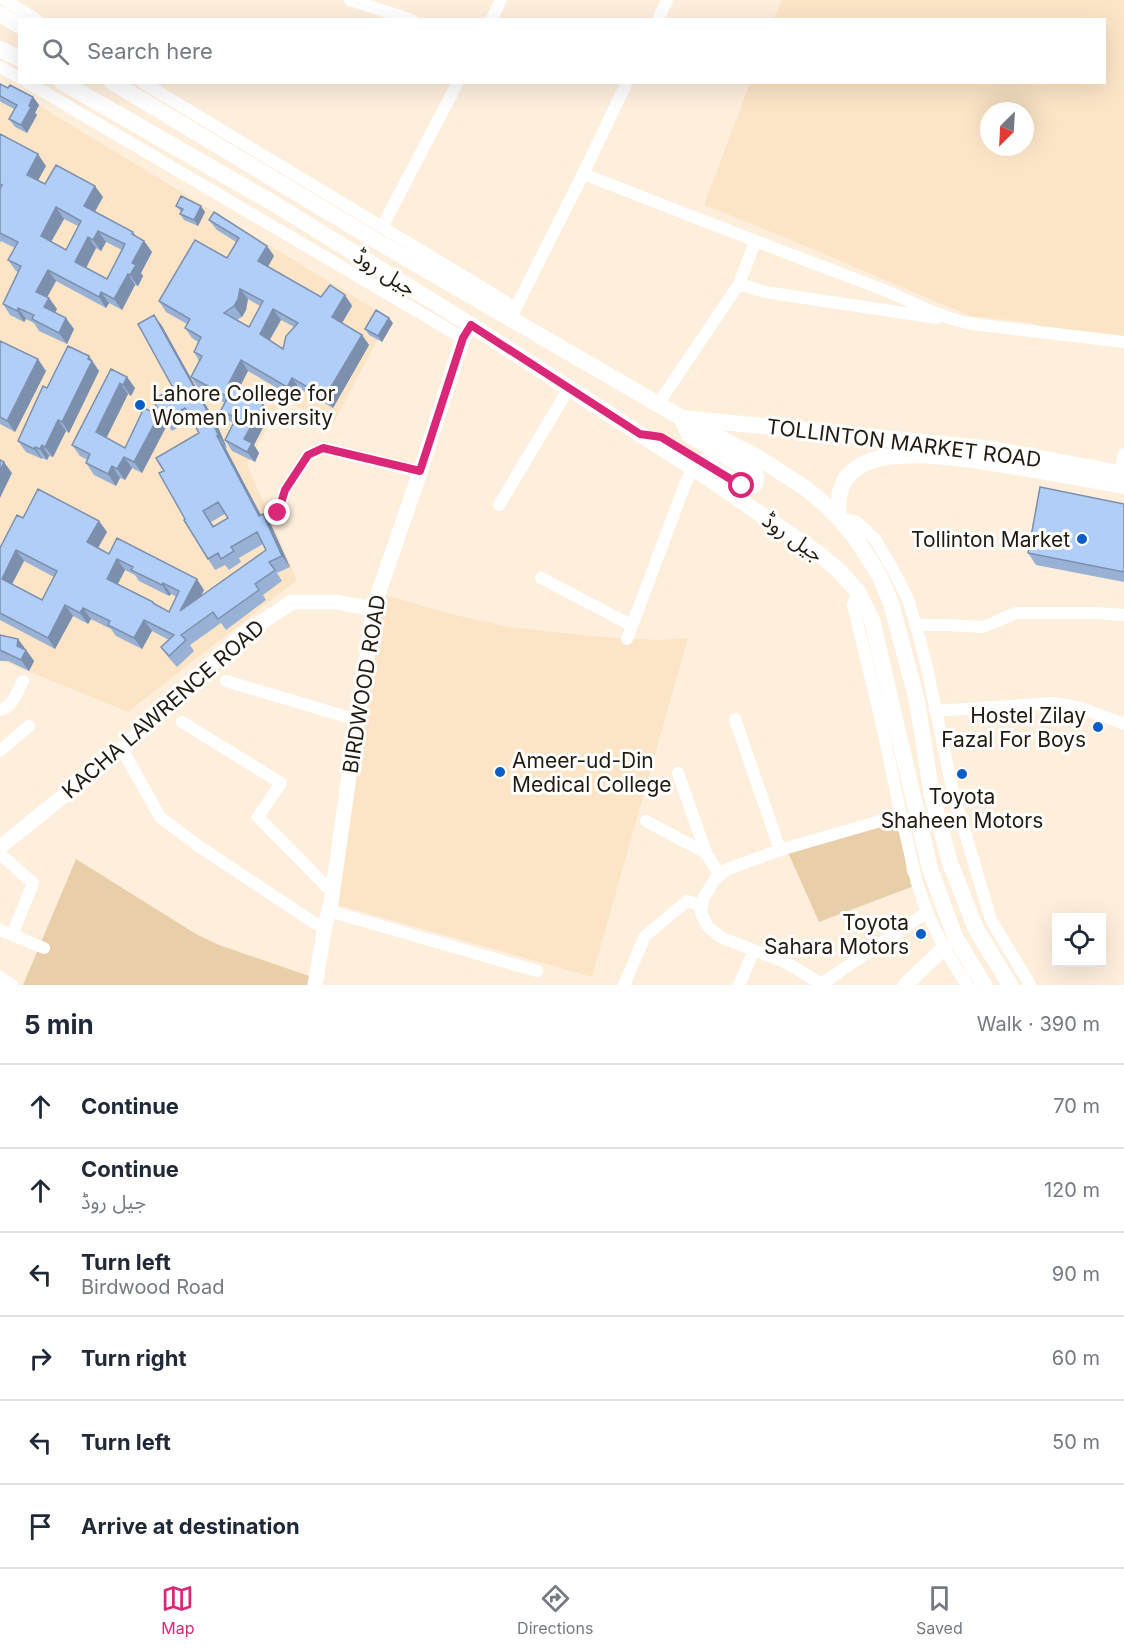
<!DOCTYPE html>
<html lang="en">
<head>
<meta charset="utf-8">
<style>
  :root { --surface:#fff; --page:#f6f6f7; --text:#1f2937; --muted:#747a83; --line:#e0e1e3; --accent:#db2777 }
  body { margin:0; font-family:Inter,"Noto Sans Arabic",sans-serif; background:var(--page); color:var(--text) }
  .controls { position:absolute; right:18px; bottom:18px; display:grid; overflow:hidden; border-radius:0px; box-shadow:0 6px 24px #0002 }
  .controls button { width:54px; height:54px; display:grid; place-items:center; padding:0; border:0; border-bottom:2px solid var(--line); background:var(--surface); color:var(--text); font:30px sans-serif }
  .compass { position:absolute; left:980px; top:102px; width:54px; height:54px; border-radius:50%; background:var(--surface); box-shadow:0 6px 24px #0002; rotate:204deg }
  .stop { position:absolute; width:18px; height:18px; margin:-14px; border:4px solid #db2777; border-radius:50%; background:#fff }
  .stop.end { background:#db2777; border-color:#fff; box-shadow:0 2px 6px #0008 }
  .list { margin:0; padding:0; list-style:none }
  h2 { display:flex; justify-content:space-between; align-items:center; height:78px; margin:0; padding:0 24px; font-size:26px }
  h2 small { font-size:20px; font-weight:400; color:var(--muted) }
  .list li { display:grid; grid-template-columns:39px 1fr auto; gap:18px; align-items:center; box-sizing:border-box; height:84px; padding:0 24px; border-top:2px solid var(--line) }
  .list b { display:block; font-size:22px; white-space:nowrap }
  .list p { margin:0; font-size:20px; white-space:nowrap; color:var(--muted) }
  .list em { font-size:20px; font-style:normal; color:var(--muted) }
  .icon { flex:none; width:33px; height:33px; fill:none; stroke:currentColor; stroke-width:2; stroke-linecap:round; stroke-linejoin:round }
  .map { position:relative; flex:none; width:1124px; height:985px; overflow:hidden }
  .search { position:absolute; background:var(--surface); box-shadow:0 6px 24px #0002; left:18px; right:18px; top:18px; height:66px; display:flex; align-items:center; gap:15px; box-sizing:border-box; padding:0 21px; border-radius:0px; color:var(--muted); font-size:22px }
  .sheet { height:582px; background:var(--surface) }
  nav { display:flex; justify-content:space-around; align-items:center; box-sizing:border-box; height:84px; border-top:2px solid var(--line); background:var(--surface); font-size:16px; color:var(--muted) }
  nav a { display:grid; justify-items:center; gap:3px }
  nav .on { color:var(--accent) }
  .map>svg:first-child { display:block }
  .built { fill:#fce5c7; fill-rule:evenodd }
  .green { fill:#e9ceaa }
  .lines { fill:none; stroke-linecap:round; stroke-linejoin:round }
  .minor { stroke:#fff; stroke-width:12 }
  .tertiary { stroke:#fff; stroke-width:15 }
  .secondary { stroke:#fff; stroke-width:16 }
  .wall { fill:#98b1d5; fill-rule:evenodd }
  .shaded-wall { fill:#7c90ae }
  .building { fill:#b1cef8; stroke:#7c90ae; stroke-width:1.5; fill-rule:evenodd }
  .route { stroke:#db2777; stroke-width:8 }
  .poi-dot { fill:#085dc7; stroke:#fff; stroke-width:2 }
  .labels { text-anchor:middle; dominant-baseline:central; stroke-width:6; stroke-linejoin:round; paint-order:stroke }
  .street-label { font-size:21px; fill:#231b0f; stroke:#fff }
  .poi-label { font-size:21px; fill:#231b0f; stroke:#fff; text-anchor:end }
</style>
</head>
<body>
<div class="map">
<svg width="1124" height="985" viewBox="0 0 1124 985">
  <rect width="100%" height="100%" fill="#feefdd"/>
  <path class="built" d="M782 0H1124V338L1046 329 1033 323 970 316 774 233 704 205 750 83 1104 82V20L774 19ZM989 111H1025V147H989Z
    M7 86 389 318 332 426 284 399 247 464 297 580 128 712 0 660V100Z
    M378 593 455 615 509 627 600 637 660 640 688 638 592 977 331 903Z"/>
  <path class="green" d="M899 817 907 873 914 886 819 922 786 848Z
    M76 859 196 934 219 945 312 977 311 985H23Z"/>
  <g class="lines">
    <path class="minor" d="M5 0 37 20
      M350 0 412 20
      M491 20 501 0
      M658 20 667 0
      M0 67 20 78
      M27 82 463 338
      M142 82 516 308
      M583 174C679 211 775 249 871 285 905 297 937 318 973 324L1124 342
      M382 227 458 82
      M739 284 765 292 937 318
      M512 315 583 174 627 82
      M658 404 739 284 755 242
      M1120 473 1124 454
      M499 505 569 388
      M278 513 285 490 308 455 323 448 420 472
      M838 517 857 522 875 539 891 566 907 597 916 625 927 668 953 792 991 920 1030 985
      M541 578 631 625
      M858 592 853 605 880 716 901 815 917 883 927 912 944 948 967 985
      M916 625H947L983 627 1016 613H1095L1124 615
      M627 639 687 479 693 468
      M226 681 357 720
      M0 710C13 708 17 691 23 681
      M935 711 1054 703 1081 708 1124 724
      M735 719 780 850
      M182 722 281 783 258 817 333 893
      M122 749 160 817 197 845 316 924 325 926
      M0 751 29 726
      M678 773 706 853
      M646 821 706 853 720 875
      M0 854 33 883 12 935
      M329 911 537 971
      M0 930 44 948
      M0 977 12 985
      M624 985 645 936 687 901 702 906
      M739 985 754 950
      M820 985 927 912
      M823 985 785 962 722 938 708 927 701 913 703 899 715 879 728 869 780 850 901 815"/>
    <path class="tertiary" d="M0 847 122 749 241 636 292 602H336L373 609
      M315 985 325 926 331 903 359 706 365 673 373 609 420 472 463 338 471 325
      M905 985 944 948"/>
    <path class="secondary" d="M0 14 20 26
      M0 49 20 59
      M62 82 273 203 471 325 702 474 819 554 838 570 858 592 872 620 930 869 955 937 984 985
      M112 82 380 243 682 418 757 457 804 487 820 500 838 517 854 536 868 557 880 577 891 603 917 701 932 796 950 863 976 929 1010 985
      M703 462C712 467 753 499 756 481 757 476 756 476 753 472L689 435 682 418 992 449 1124 474
      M838 517C838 497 839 480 857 468 889 444 973 460 1011 466 1049 472 1086 479 1124 486"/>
  </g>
  <path class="wall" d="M0 84 8 88 33 97 39 105 35 113 37 115 27 133 15 127 9 119 14 109 1 102 0 101Z
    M0 134 46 166 38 180 45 184 103 197 95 211 133 232 137 237 144 241 152 252 141 273 143 276 138 286 135 285 122 310 109 303 106 308 56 281 47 297 49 298 57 309 55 313 74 329 67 344 39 331 34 323 26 319 24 322 10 315 3 304 18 272 16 271 8 260 15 248 1 241 0 243ZM64 219 78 226 66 250 51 242ZM106 242 122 250 107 279 86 268 96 248 101 251Z
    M176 206 205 212 198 226 184 220 180 214 181 212Z
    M209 220 267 246 274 256 268 267 321 297 345 295 352 306 342 323 362 335 369 345 333 408 300 389 294 398 248 371 238 391 263 404 270 414 254 445 259 453 255 462 232 451 225 440 234 423 229 421 221 410 225 403 198 388 191 377 199 361 194 352 198 342 192 338 185 328 187 324 166 312 159 301 227 258 236 242 217 230ZM248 299 260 306 249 327 237 320 242 317 246 310ZM281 320 294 327 283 349 270 340Z
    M154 315 162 326 218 427 227 448 225 447 261 515 271 525 290 567 277 573 282 581 263 595 266 600 226 630 221 623 190 645 194 651 177 667 169 658 161 647 169 640 152 631 142 649 116 636 111 629 91 619 88 624 73 616 55 649 0 620V548L23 518 99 521 107 532 98 548 109 554 204 590 201 596 266 550 263 544 239 558 241 562 229 570 225 565 215 570 208 559 185 519 164 471 199 433 192 420 172 431 164 420 173 388ZM225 514 228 518 214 526 211 522ZM24 561 54 577 42 600 12 584ZM125 570 135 575 139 581 169 596 171 594 177 597 169 612 118 584Z
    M393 323 382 342 369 335 365 329Z
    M0 341 46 371 15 432 0 424Z
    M89 356 99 371 69 433 66 431 53 457 49 456 47 460 42 458V459L26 452 18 441 47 388Z
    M111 369 127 377 135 388 131 396 128 394 106 438 125 448 159 415 166 427 142 473 132 468 125 480 120 478 116 486 94 475 86 463 88 460 80 456 72 445Z
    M1124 504V582L1036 565 1028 553Z
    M0 635 18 639 34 661 29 671 8 661H0Z"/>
  <path class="shaded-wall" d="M33 97 39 105 35 113 37 115 27 133 21 125 29 106Z
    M38 154 46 166 35 186 27 175Z
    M95 186 103 197 92 217 84 206Z
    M201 206 205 212 198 226 194 220Z
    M56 207 64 219 48 247 41 236Z
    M98 231 106 242 101 251 93 240Z
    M88 237 96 248 83 274 75 262Z
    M144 241 152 252 141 273 143 276 138 286 130 275 132 263Z
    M267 246 274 256 265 271 258 261Z
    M48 270 56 281 44 303 36 292Z
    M128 274 135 285 122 310 114 299Z
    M240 289 248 299 246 310 242 317 234 306Z
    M101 292 109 303 106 308 99 297Z
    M345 295 352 306 339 328 332 317Z
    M49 298 57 309 52 318 44 307Z
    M18 308 26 319 24 322 17 311Z
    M273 309 281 320 267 344 260 334Z
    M154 315 162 326 218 427 227 448 219 437Z
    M66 318 74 329 67 344 59 333Z
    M389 318 393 323 382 342 378 336Z
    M362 335 369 345 333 408 325 397Z
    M89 356 99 371 69 433 62 422Z
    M38 359 46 371 15 432 7 421Z
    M241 360 248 371 235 396 228 385Z
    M127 377 135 388 131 396 123 385Z
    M292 378 300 389 294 398 287 387Z
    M120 383 128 394 104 443 96 432Z
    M263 404 270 414 254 445 259 453 255 462 247 452 244 439Z
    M159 415 166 427 142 473 134 462Z
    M58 420 66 431 53 457 45 447Z
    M217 436 225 447 267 527 259 516Z
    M42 445 49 456 47 460 40 449Z
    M35 447 42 458V459L34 449Z
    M124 457 132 468 125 480 117 469Z
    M4 462 12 473 0 498V471Z
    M112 466 120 478 116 486 108 474Z
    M263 514 271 525 290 567 282 556Z
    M99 521 107 532 95 553 87 542Z
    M16 550 24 561 9 590 2 579Z
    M117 559 125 570 115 589 107 579Z
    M197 579 204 590 188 622 180 611Z
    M163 583 171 594 169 596 162 585Z
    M65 605 73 616 55 649 48 638Z
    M83 608 91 619 88 624 80 613Z
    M144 620 152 631 142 649 134 638Z
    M18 639 34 661 29 671 21 660 17 646Z"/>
  <path class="building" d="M0 84 8 88 10 85 33 97 29 106 31 107 21 125 9 119 17 105 0 96Z
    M0 134 38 154 27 175 45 184 56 165 95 186 84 206 133 232 132 234 144 241 132 263 136 265 130 275 128 274 114 299 101 292 99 297 48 270 36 292 49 298 44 307 66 318 59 333 32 319 34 315 18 308 17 311 3 304 21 266 8 260 18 242 0 233V189L2 185 0 184ZM56 207 81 221 66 250 41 236ZM98 231 125 244 107 279 75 262 88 237 93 240Z
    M181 196 201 206 194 220 180 214 183 209 176 206Z
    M214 212 267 246 258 261 321 297 330 285 345 295 332 317 362 335 325 397 292 378 287 387 241 360 228 385 263 404 244 439 252 443 247 452 225 440 236 418 221 410 228 397 191 377 202 356 194 352 201 337 185 328 190 319 159 301 195 240 227 258 239 238 209 220ZM240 289 263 301 249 327 224 313 234 306 238 299ZM273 309 298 323 286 336 283 349 260 334Z
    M376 310 389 318 378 336 365 329Z
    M154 315 210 416 219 437 217 436 259 516 263 514 282 556 269 562 275 570 255 584 259 590 218 619 213 612 181 635 186 640 169 656 161 647 174 635 144 620 134 638 108 625 110 621 83 608 80 613 65 605 48 638 0 613V548L17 515 23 518 38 489 99 521 87 542 109 554 117 538 197 579 180 611 266 550 257 532 231 547 234 551 221 559 218 553 208 559 184 520 185 519 159 473 164 471 156 458 199 433 185 408 164 420 153 400 173 388 138 324ZM218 502 228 518 213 527 203 511ZM16 550 57 571 42 600 2 579ZM117 559 133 567 131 570 162 585 163 583 179 591 169 612 153 603V602L107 579Z
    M0 341 38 359 7 421 0 417Z
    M68 346 89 356 88 359 92 361 62 422 58 420 45 447 42 445 40 449 35 447 34 449 18 441 43 386 47 388Z
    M111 369 127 377 123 385 120 383 96 432 125 448 144 408 159 415 134 462 124 457 117 469 112 466 108 474 86 463 90 454 72 445Z
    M0 460 4 462 0 471Z
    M1040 487 1124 504V572L1028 553Z
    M0 635 18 639 17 646 26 650 21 660 0 650Z"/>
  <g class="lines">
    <path class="route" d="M278 513 285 490 308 455 323 448 420 471 463 338 471 325 640 434 661 437 742 486"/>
  </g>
  <g class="poi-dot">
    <circle cx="140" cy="405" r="6"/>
    <circle cx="1082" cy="539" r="6"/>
    <circle cx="1098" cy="727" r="6"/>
    <circle cx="500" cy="772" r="6"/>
    <circle cx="962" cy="774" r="6"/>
    <circle cx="921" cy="934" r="6"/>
  </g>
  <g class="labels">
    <g class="street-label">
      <text transform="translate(385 272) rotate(32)">جیل روڈ</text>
      <text transform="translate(904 443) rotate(7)">TOLLINTON MARKET ROAD</text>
      <text transform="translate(793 537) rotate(35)">جیل روڈ</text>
      <text transform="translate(364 684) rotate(-81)">BIRDWOOD ROAD</text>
      <text transform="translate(163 709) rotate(-41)">KACHA LAWRENCE ROAD</text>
    </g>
    <g class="poi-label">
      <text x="152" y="393" text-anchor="start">Lahore College for<tspan x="152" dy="24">Women University</tspan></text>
      <text x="1070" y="539">Tollinton Market</text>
      <text x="1086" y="715">Hostel Zilay<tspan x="1086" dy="24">Fazal For Boys</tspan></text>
      <text x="512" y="760" text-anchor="start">Ameer-ud-Din<tspan x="512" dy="24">Medical College</tspan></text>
      <text x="962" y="796" text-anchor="middle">Toyota<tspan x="962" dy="24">Shaheen Motors</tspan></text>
      <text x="909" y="922">Toyota<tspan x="909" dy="24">Sahara Motors</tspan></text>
    </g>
  </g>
</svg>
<div class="controls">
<button><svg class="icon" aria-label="locate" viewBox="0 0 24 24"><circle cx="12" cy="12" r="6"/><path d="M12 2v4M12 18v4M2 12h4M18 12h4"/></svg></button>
</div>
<svg class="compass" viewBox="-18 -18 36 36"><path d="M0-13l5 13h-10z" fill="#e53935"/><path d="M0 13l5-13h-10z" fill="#747a83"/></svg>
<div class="stop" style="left:742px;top:486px"></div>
<div class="stop end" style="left:278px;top:513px"></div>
<div class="search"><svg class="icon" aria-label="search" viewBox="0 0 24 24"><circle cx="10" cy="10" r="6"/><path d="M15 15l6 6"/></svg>Search here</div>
</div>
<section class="sheet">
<h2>5 min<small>Walk · 390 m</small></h2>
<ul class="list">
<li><svg class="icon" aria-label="ahead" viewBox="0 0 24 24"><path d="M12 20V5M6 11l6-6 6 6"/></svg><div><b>Continue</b></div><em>70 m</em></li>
<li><svg class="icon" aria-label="ahead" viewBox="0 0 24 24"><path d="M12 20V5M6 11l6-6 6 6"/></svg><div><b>Continue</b><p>جیل روڈ</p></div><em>120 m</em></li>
<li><svg class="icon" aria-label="left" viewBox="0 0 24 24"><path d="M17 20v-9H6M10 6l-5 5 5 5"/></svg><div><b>Turn left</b><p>Birdwood Road</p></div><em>90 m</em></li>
<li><svg class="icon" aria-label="right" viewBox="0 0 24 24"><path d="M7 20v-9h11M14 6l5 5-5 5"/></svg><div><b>Turn right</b></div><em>60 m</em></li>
<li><svg class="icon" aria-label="left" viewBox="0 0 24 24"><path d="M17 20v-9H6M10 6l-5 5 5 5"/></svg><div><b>Turn left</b></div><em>50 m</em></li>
<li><svg class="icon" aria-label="arrive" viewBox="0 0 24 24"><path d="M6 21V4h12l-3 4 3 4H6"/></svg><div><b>Arrive at destination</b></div></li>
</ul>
</section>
<nav>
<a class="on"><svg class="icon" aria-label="map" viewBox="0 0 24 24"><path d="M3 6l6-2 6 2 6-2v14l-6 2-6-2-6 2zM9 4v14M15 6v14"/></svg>Map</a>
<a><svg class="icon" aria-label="directions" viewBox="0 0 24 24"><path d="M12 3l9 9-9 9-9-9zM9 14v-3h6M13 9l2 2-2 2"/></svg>Directions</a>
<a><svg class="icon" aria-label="saved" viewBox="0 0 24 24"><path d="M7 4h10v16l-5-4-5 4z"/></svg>Saved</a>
</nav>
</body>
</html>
